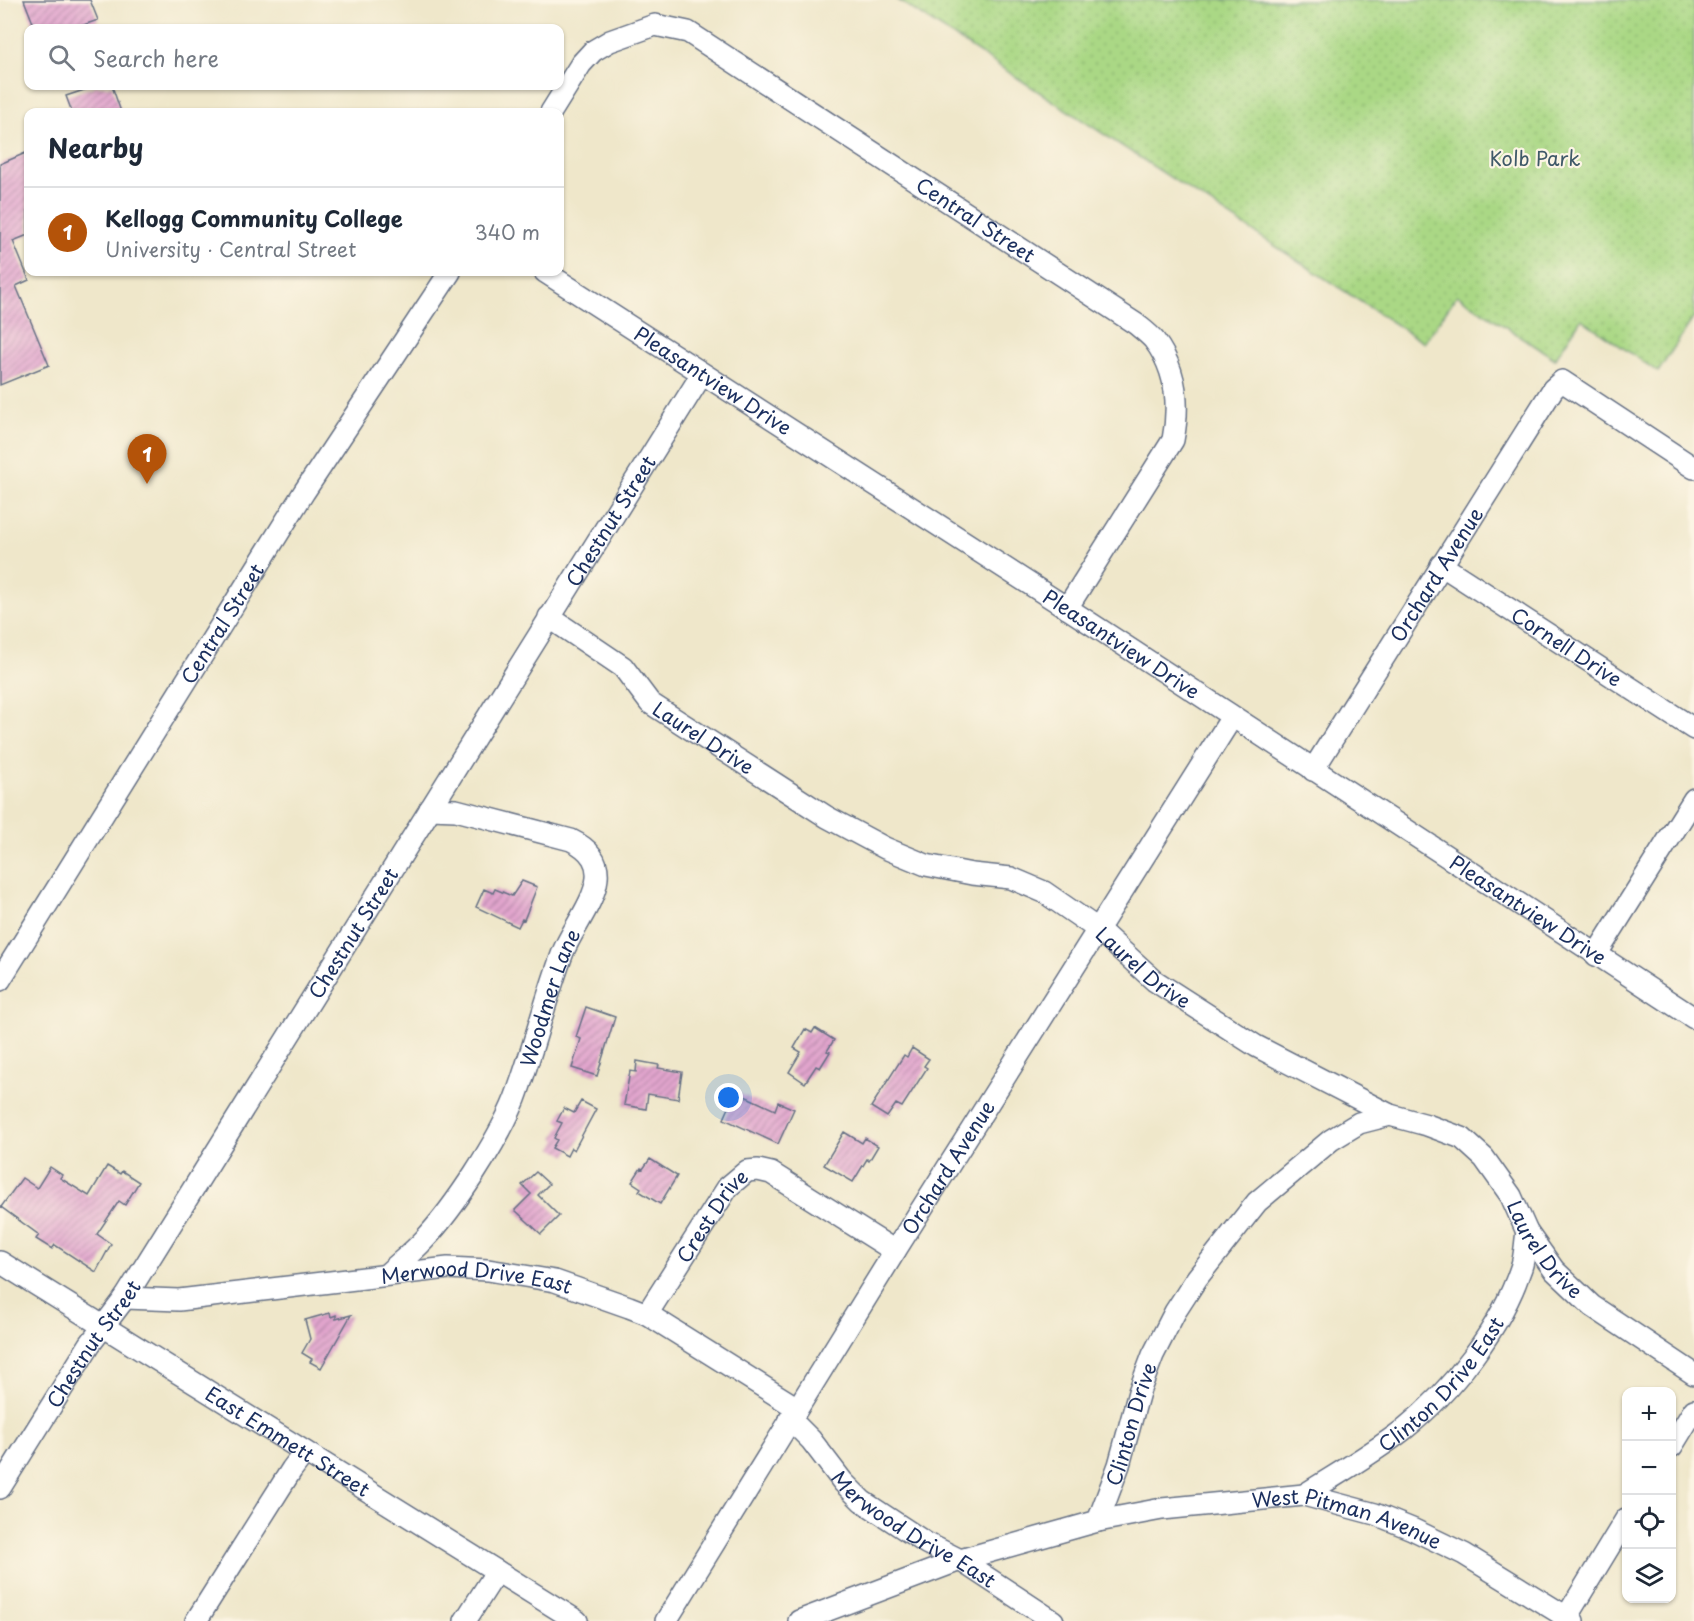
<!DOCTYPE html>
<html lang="en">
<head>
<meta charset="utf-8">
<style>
  :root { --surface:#fff; --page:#f2f2f3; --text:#1f2937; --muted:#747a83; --line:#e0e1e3; --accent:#b45309 }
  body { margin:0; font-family:"Playpen Sans",sans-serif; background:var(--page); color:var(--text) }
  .controls { position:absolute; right:18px; bottom:18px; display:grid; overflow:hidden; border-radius:12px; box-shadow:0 2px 4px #0004 }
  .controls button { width:54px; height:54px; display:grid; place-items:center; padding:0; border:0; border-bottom:2px solid var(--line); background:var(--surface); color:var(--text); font:30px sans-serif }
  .you { position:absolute; left:729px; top:1098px; width:21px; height:21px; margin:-15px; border:4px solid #fff; border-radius:50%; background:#1a73e8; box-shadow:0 0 0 9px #1a73e833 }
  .badge { display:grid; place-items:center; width:39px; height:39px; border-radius:50%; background:var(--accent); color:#fff; font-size:20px; font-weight:700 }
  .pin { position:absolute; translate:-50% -50px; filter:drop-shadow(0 2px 3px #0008) }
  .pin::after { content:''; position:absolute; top:32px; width:21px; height:18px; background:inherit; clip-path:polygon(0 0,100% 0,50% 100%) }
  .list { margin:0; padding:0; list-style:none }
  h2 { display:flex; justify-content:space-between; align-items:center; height:78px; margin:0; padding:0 24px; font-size:26px }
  h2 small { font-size:20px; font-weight:400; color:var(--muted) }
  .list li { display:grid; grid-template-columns:39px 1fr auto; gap:18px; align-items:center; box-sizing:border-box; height:90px; padding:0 24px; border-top:2px solid var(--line) }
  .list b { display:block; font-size:22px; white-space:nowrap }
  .list p { margin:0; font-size:20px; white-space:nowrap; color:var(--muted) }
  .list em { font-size:20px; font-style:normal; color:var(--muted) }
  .icon { flex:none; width:33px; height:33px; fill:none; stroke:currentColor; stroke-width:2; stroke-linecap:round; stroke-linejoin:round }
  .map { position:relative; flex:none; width:1694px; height:1621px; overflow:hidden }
  .search { position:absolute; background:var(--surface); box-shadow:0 2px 4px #0004; left:24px; top:24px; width:540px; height:66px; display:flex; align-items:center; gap:15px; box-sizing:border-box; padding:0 21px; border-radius:12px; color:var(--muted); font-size:22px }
  .panel { position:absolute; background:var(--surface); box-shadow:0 2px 4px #0004; left:24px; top:108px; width:540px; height:168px; border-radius:12px }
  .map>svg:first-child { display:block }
  .park { fill:url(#park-dots); stroke:#628472; stroke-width:1.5 }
  .building { fill:url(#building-hatch) }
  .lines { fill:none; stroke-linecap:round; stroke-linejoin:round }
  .minor-casing { stroke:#656f84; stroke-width:24 }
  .minor { stroke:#fff; stroke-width:21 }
  .labels { text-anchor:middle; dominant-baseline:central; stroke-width:4.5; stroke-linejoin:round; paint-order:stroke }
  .park-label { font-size:20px; fill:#3f5968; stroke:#fcf5e5 }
  .street-label { font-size:20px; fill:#1b2f5e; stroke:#fcf5e5 }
</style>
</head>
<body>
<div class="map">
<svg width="1694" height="1621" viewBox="0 0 1694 1621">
  <defs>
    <pattern id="park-dots" width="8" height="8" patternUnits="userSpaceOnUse" patternTransform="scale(1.5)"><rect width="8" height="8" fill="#aad885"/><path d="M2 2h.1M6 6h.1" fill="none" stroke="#92ba75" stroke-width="1.8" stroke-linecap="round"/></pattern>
    <pattern id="building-hatch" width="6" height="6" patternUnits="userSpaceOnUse" patternTransform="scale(1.5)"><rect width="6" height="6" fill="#e2a5cd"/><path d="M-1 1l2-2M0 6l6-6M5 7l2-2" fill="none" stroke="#b687aa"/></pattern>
  </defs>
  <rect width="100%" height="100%" fill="#fcf5e5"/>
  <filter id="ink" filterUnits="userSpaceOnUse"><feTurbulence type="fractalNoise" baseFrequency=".0167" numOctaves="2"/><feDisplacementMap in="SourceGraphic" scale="12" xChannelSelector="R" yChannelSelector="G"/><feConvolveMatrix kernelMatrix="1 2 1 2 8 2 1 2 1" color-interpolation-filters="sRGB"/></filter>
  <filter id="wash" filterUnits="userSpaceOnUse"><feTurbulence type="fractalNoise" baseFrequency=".008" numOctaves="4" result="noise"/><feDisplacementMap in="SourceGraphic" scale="24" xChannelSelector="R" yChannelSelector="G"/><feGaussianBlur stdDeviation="1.35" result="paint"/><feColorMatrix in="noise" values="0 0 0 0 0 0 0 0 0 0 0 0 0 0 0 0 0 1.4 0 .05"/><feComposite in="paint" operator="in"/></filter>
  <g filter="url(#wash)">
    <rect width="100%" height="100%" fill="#efe7ca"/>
    <path class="park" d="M898 0H1694V317L1658 372 1581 319 1555 359 1457 295 1424 343Z"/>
    <g id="blocks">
      <path class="building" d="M24 0H90L98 20 75 28H35Z
        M96 86H112L121 112H72L66 96Z
        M28 152V235L13 241 29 280 16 286 49 365 0 385V164Z
        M522 881 537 887 524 920 522 919 518 927 476 907 484 889 493 893 495 889 512 896Z
        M586 1007 615 1017 597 1076 572 1068 581 1039 576 1037Z
        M815 1028 834 1040 827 1051 830 1052 820 1068 816 1066 805 1083 789 1072 801 1052 794 1048 805 1029 812 1033Z
        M912 1048 929 1059 924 1066 927 1068 902 1107 896 1104 887 1117 871 1107 904 1055 907 1057Z
        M637 1061 659 1065 658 1068 682 1072 678 1099 648 1094 646 1109 624 1105 630 1071 636 1072Z
        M736 1092 775 1110 778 1102 794 1109 778 1144 724 1119Z
        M581 1101 596 1109 574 1150 571 1148 567 1156 552 1148 557 1140 554 1138 562 1123 557 1121 564 1108 574 1113Z
        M844 1132 862 1143 865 1138 878 1146 869 1161 867 1159 853 1182 824 1165Z
        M650 1159 677 1176 660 1204 639 1191 641 1188 632 1182 641 1168 643 1169Z
        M107 1166 120 1174 122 1171 139 1182 125 1205 119 1201 97 1234 111 1244 96 1272 55 1245 52 1249 36 1239 39 1235 1 1207 22 1178 37 1188 50 1167 62 1175 60 1178 89 1196Z
        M536 1172 549 1184 538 1195 559 1216 541 1234 515 1210 531 1194 522 1185Z
        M330 1313 331 1317 336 1315V1319L351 1315 321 1368 310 1362 312 1359 302 1353 310 1339 305 1320Z"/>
    </g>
  </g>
  <g filter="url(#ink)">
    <use href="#blocks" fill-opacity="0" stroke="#656f84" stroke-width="1.5"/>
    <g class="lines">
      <g class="minor-casing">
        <g id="minor">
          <path id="s1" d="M551 112 581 64 593 51 610 41 655 25 688 32 1136 324C1142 329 1149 334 1154 340 1177 370 1180 404 1173 440L1067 608"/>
          <path id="s2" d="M545 272 1067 608 1694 1018"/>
          <path id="s3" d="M1441 565 1694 729"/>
          <path id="s4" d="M549 617 623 667 650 703 827 817 885 848 926 865 972 874 1011 878 1044 892 1099 930 1155 981 1256 1046 1390 1115 1427 1125 1462 1138 1484 1158 1511 1196 1527 1232 1554 1270 1592 1306 1694 1374"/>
          <path id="s5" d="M1313 770 1553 389 1562 381 1694 468"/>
          <path d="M1596 955 1694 799"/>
          <path id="s6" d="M0 980 304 492 450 272"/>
          <path id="s7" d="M0 1262 577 1621"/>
          <path id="s8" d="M387 1274C399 1263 413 1252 424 1240 455 1207 498 1141 515 1099 533 1051 545 1000 563 952 578 915 627 867 571 840L456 810 430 809"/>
          <path id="s9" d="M125 1298 179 1300 448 1268 488 1270 555 1281 629 1307 647 1314 797 1408"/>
          <path id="s10" d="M647 1314 728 1187 747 1171 758 1170 771 1173 895 1251"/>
          <path id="s11" d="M790 1419 811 1440 843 1482 862 1501 926 1543 960 1560 1053 1621"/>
          <path d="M1672 1446 1694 1410"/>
          <path id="s12" d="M0 1488 90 1344 125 1298 702 374"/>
          <path id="s13" d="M1304 1495C1337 1474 1372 1454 1403 1430 1452 1391 1501 1328 1521 1268 1525 1257 1525 1244 1527 1232"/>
          <path id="s14" d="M1098 1521 1162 1509 1304 1495 1375 1514 1412 1529 1464 1554 1573 1621"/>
          <path d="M196 1621 292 1469 305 1452"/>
          <path d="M465 1621 497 1571"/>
          <path id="s15" d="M666 1621 895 1251 1232 717"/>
          <path id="s16" d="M799 1621 960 1560 1098 1521 1119 1465 1139 1392 1153 1355 1175 1312 1197 1278 1257 1202 1331 1140 1359 1123 1390 1115"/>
          <path d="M1564 1621 1626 1519"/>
        </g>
      </g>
      <use href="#minor" class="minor"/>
    </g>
  </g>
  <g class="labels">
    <g class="park-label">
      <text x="1535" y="158">Kolb Park</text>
    </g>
    <g class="street-label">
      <text stroke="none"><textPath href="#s1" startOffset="519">Central Street</textPath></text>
      <text stroke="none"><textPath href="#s2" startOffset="200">Pleasantview Drive</textPath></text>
      <text stroke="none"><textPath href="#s12" startOffset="1144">Chestnut Street</textPath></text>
      <text stroke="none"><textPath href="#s5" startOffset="231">Orchard Avenue</textPath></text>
      <text stroke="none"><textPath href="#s6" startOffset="420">Central Street</textPath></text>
      <text stroke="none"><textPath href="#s2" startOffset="686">Pleasantview Drive</textPath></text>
      <text stroke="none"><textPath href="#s3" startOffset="150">Cornell Drive</textPath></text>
      <text stroke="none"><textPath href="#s4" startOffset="198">Laurel Drive</textPath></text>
      <text stroke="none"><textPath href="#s2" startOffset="1172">Pleasantview Drive</textPath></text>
      <text stroke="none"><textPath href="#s12" startOffset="658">Chestnut Street</textPath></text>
      <text stroke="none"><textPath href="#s4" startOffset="702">Laurel Drive</textPath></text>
      <text stroke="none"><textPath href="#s8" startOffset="326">Woodmer Lane</textPath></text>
      <text stroke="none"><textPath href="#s15" startOffset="534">Orchard Avenue</textPath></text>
      <text stroke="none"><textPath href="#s10" startOffset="118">Crest Drive</textPath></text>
      <text stroke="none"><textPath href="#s4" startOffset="1206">Laurel Drive</textPath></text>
      <text stroke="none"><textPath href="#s9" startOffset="354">Merwood Drive East</textPath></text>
      <text stroke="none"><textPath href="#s12" startOffset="172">Chestnut Street</textPath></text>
      <text stroke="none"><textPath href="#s13" startOffset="178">Clinton Drive East</textPath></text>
      <text stroke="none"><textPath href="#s16" startOffset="418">Clinton Drive</textPath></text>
      <text stroke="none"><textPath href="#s7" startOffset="339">East Emmett Street</textPath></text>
      <text stroke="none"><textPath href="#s14" startOffset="254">West Pitman Avenue</textPath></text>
      <text stroke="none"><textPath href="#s11" startOffset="168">Merwood Drive East</textPath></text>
    </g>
  </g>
</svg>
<div class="controls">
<button>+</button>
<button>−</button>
<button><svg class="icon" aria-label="locate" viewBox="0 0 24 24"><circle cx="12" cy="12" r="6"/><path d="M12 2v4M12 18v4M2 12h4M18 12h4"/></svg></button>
<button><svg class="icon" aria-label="layers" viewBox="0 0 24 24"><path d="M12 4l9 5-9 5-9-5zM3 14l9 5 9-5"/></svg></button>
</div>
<div class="you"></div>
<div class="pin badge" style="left:147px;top:484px">1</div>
<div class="search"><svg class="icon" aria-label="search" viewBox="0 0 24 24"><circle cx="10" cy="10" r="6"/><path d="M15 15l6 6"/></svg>Search here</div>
<section class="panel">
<h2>Nearby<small></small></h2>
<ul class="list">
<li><span class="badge">1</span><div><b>Kellogg Community College</b><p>University · Central Street</p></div><em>340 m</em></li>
</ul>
</section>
</div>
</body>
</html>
